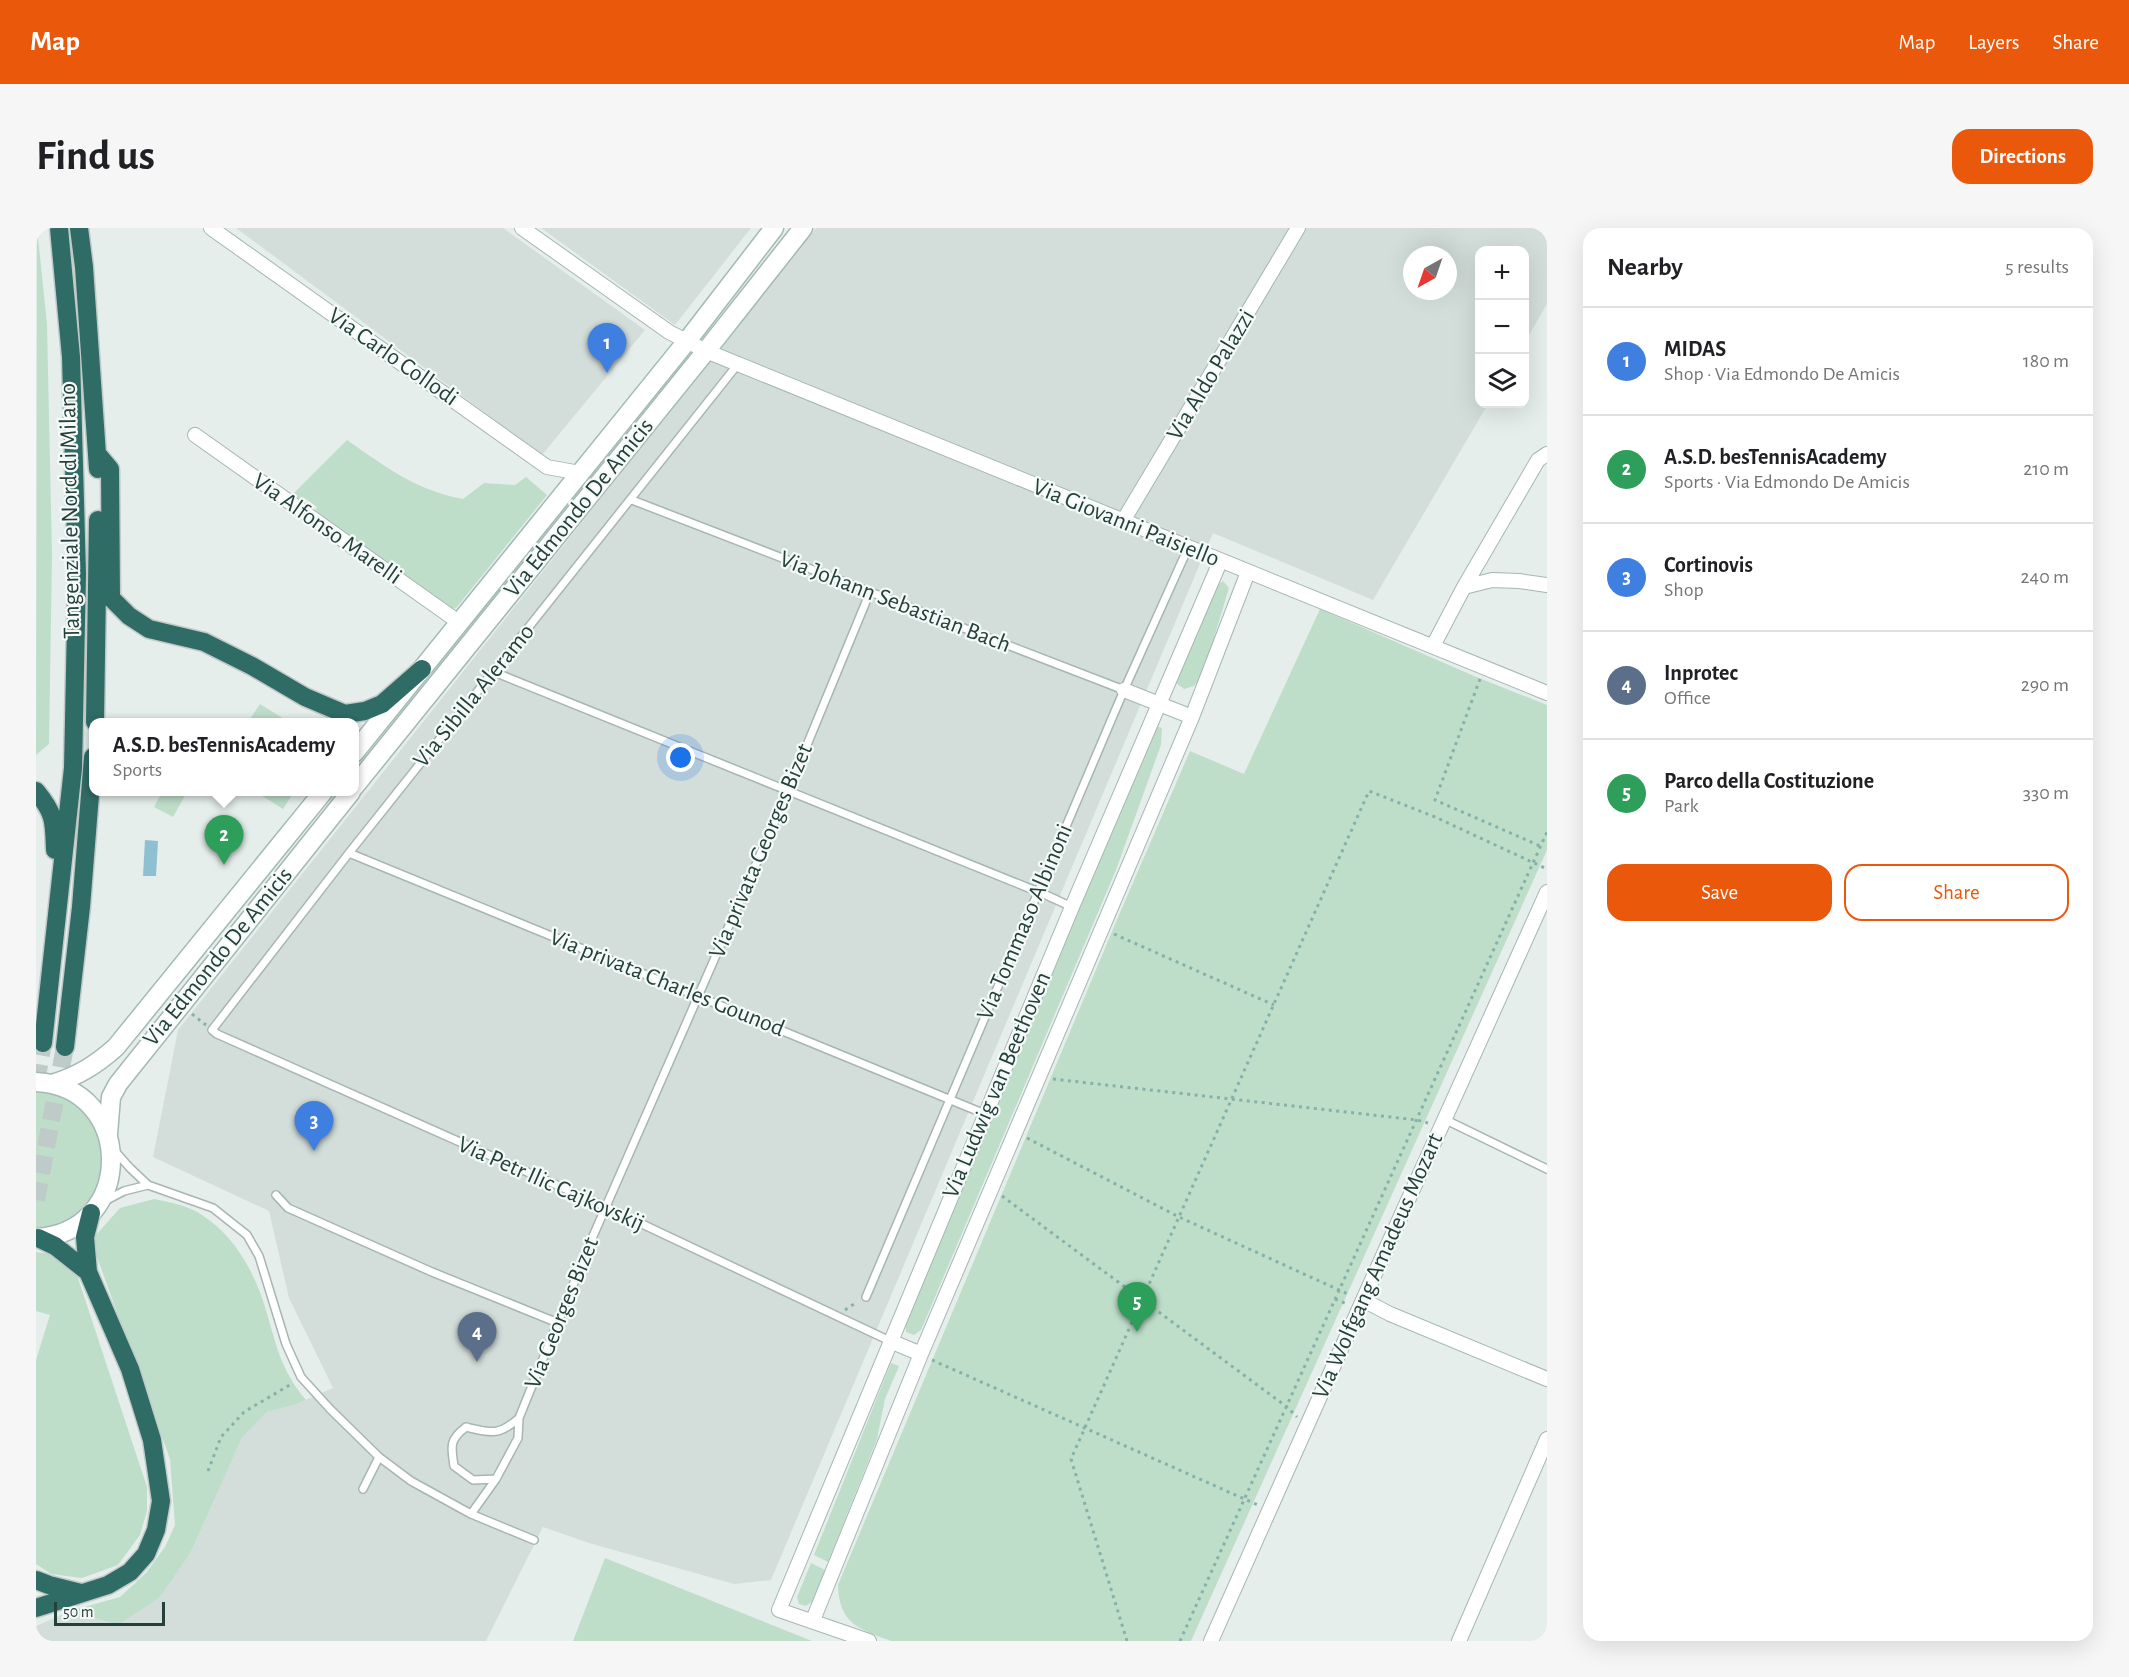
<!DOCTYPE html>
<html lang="en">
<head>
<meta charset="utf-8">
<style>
  :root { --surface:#fff; --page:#f6f6f6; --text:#202124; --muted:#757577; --line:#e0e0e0; --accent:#ea580c }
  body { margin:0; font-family:"Alegreya Sans",sans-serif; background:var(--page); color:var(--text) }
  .controls { position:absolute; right:18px; top:18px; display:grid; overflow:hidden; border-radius:12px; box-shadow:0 6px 24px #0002 }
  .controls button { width:54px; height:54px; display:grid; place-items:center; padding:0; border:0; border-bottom:2px solid var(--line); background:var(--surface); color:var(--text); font:30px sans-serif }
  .compass { position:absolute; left:1367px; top:18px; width:54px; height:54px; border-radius:50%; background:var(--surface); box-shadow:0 6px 24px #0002; rotate:220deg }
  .scale { position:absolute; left:18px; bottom:15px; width:111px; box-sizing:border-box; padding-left:6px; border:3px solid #24403b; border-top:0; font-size:16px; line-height:21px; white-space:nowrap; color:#24403b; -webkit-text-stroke:4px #f5faf8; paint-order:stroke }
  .you { position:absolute; left:645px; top:530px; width:21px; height:21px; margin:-15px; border:4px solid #fff; border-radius:50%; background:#1a73e8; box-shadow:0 0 0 9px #1a73e833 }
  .badge { display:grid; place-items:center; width:39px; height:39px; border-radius:50%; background:var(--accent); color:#fff; font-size:20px; font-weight:700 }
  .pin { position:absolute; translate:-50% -50px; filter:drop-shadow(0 2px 3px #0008) }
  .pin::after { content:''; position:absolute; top:32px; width:21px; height:18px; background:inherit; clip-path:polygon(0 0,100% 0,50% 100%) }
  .popup { position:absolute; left:53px; top:490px; width:270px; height:78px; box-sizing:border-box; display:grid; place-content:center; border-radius:12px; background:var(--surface); filter:drop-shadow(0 2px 4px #0005); font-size:20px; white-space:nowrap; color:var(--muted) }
  .popup b { font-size:22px; color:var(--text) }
  .popup::after { content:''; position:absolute; left:50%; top:100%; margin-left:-12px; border:12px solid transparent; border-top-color:var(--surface) }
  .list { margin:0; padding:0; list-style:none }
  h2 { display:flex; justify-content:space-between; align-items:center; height:78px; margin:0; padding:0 24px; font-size:26px }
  h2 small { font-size:20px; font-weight:400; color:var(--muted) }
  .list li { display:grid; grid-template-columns:39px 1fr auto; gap:18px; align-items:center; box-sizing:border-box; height:108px; padding:0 24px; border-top:2px solid var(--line) }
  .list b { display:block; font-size:22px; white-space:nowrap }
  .list p { margin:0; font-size:20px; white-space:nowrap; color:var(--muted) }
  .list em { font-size:20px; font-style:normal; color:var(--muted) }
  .actions { display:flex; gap:12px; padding:18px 24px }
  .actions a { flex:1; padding:14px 0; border:2px solid var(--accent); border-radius:18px; text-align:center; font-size:21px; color:var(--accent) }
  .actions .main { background:var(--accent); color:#fff }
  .icon { flex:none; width:33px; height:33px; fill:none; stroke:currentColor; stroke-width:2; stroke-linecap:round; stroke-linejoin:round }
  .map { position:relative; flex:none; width:1511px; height:1413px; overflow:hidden; border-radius:18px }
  header { display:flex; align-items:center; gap:36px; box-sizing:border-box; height:84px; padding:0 30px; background:var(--accent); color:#fff }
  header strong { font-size:28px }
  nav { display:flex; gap:33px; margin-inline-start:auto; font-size:21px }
  .intro { display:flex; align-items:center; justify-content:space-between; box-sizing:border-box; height:144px; padding:0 36px }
  h1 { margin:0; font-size:42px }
  .button { padding:15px 27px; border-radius:18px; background:var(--accent); color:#fff; font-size:21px; font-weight:700 }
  main { display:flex; gap:36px; padding:0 36px }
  aside { flex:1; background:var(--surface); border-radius:18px; box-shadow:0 6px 24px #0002 }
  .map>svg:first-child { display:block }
  .built { fill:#d3deda; fill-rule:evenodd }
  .green { fill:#bedeca }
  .water { fill:#8ec0d2 }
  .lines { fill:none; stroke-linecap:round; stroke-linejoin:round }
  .motorway-tunnel { stroke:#becbc8; stroke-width:18; stroke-dasharray:18 9; stroke-linecap:butt }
  .service-casing { stroke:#a7b6b3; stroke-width:10 }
  .minor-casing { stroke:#a7b6b3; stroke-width:16 }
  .secondary-casing { stroke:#a3b9b4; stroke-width:21 }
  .motorway-casing { stroke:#c2cac8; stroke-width:21 }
  .path { stroke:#86b1a8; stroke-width:3; stroke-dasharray:3 4.5; stroke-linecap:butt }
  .service { stroke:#fff; stroke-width:7 }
  .minor { stroke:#fff; stroke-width:14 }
  .secondary { stroke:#fff; stroke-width:18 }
  .motorway { stroke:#306c66; stroke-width:18 }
  .labels { text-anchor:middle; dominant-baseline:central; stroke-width:4.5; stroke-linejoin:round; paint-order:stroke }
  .street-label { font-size:24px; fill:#24403b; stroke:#f5faf8 }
</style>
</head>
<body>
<header>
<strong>Map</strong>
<nav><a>Map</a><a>Layers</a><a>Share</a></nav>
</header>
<div class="intro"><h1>Find us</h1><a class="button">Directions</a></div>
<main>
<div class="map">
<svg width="1511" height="1413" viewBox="0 0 1511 1413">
  <rect width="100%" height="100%" fill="#e5eeeb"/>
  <path class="built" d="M200 0H467L609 102 506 227Z
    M505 0H715L639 97Z
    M780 0H1511V76L1489 114 1488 22H1444V176H1452L1337 372 1177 305 735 1352 698 1356 553 1315 507 1299 450 1413H0V1398L34 1383 82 1397 155 1324 206 1210 231 1184 258 1177 297 1160 253 1070 233 983 117 929 142 802ZM1376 27H1412V63H1376Z"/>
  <path class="green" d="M1 0 11 96 16 327 13 516 0 527Z
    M311 212C350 239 379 262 427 271L448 255 479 257 490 249 511 267 420 380 413 381 277 286 281 279 270 271 264 277 255 268Z
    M1187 353 1193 360 1167 446 1158 458 1148 461 1140 455 1142 446 1181 358Z
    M1284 381 1438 448 1511 477V622L1155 1413H855C823 1401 803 1396 802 1357L1080 694 1154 523 1208 546Z
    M224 476 253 494H212Z
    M1120 498 1126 500 1125 517 1080 642 885 1102 878 1107 870 1104 869 1094Z
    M126 564H151L137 589 118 579Z
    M220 564H258L247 581Z
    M0 861 14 863 46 879 65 908 68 943 54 976 25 997 0 1002Z
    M118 971C134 974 153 978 166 987 197 1007 217 1041 228 1076 240 1114 243 1140 270 1172L258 1177 231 1184 206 1210 155 1324 123 1370 82 1397 34 1383 84 1369 110 1345 129 1319 139 1297 134 1231 61 1029 59 1008 84 980Z
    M0 1024 15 1026 41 1047 111 1259V1283L104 1307 82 1337 46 1350 15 1346 0 1336V1132L14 1087 0 1083Z
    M855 1135 863 1138 849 1171 841 1211 792 1334 778 1327Z
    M569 1330 776 1413H537Z
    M775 1335 789 1342 776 1374 770 1378 763 1376 761 1369Z"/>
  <path class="water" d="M109 612 122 613 120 648H107Z"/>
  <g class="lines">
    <path class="motorway-tunnel" d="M0 854 7 815
      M0 972 29 819"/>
    <g class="service-casing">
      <path id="service" d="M702 136 313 625 176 802 181 806 570 979 854 1113
        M596 272 1088 462
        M458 444 1010 667 1036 679
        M313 625 949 886
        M1408 891 1511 941
        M78 922 94 940 112 957 177 980 211 1007 223 1028 250 1116 265 1149 294 1181 343 1229 375 1253 435 1286 460 1251
        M240 967 252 980 396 1044 522 1095
        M67 974 88 963 112 957
        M830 1069 1088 462 1152 320
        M483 1190C463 1208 455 1205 430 1199 413 1212 415 1218 418 1238L437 1252 460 1251 482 1210 483 1190 554 1015 752 563 834 364
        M327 1261 343 1229
        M435 1286 498 1312"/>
    </g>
    <g class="minor-casing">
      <path id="minor" d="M175 0 511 239 544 245
        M486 0 633 104 670 123 1511 465
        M159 207 424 395
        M1087 293 1262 0
        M1428 359 1502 232 1511 226
        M1397 418 1428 359 1456 352 1483 353 1511 357
        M1088 462 1156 489
        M1327 1072 1354 1086 1511 1151
        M854 1113 885 1126
        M777 1392 885 1126 1156 489 1212 344
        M833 1413 743 1382 1036 679 1184 334
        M1175 1413 1323 1081 1511 664
        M1423 1413 1511 1211"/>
    </g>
    <g class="secondary-casing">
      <path id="secondary" d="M318 525 651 113 738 0
        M318 559 670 123 767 0
        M0 854C100 859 100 1005 0 1010
        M16 856C42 848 60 837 80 819L287 564
        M72 906 75 869 82 856 315 564"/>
    </g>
    <g class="motorway-casing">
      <path id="motorway" d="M43 0 48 39 62 241
        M63 228 74 241 75 370 93 388 113 401 168 414 216 438 269 469 309 486 329 483 346 476 386 441
        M59 494 62 292
        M0 563C19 586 18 593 19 622
        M7 815 37 540 41 346 35 129 23 0
        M29 819 45 679 57 529
        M2 1010 19 1018 52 1044
        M0 1352 13 1357 45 1365
        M0 1380 72 1357 94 1344 110 1326 120 1302 125 1273 116 1212 94 1141 52 1044 49 1009 55 985"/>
    </g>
    <path class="path" d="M1444 451 1399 572 1504 618
      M1078 706 1238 777
      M156 786 170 797
      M1017 851 1381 892 1392 895
      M991 910 1143 989 1314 1067
      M966 968 1251 1179 1261 1189
      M1299 1071 1311 1076
      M809 1082 821 1074
      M896 1132 1222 1277
      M172 1243 185 1209 208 1184 257 1155
      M1091 1413 1035 1231 1333 563 1399 589 1511 641
      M1144 1413 1511 604"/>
    <use href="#service" class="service"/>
    <use href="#minor" class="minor"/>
    <use href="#secondary" class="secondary"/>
    <use href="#motorway" class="motorway"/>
  </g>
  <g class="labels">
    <g class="street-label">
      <text transform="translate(357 129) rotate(35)">Via Carlo Collodi</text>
      <text transform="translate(1175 147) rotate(-59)">Via Aldo Palazzi</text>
      <text transform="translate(543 280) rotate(-51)">Via Edmondo De Amicis</text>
      <text transform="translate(34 283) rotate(-91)">Tangenziale Nord di Milano</text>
      <text transform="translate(1090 295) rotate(22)">Via Giovanni Paisiello</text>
      <text transform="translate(291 301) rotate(35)">Via Alfonso Marelli</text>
      <text transform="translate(859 374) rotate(21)">Via Johann Sebastian Bach</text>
      <text transform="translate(438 468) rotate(-51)">Via Sibilla Aleramo</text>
      <text transform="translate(725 623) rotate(-67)">Via privata Georges Bizet</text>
      <text transform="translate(989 694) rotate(-67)">Via Tommaso Albinoni</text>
      <text transform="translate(182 729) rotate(-51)">Via Edmondo De Amicis</text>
      <text transform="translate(631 755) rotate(22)">Via privata Charles Gounod</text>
      <text transform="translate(961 857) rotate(-67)">Via Ludwig van Beethoven</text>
      <text transform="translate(515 956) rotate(24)">Via Petr Ilic Cajkovskij</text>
      <text transform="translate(1342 1038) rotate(-66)">Via Wolfgang Amadeus Mozart</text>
      <text transform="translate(526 1085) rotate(-68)">Via Georges Bizet</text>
    </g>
  </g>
</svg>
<div class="controls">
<button>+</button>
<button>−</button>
<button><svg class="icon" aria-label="layers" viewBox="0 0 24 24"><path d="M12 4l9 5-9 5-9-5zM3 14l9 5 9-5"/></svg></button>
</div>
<svg class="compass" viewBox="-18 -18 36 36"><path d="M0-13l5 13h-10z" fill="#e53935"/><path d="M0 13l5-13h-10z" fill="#757577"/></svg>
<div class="scale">50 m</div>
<div class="you"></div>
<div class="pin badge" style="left:571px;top:145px;background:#3f7fe0">1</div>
<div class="pin badge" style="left:188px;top:637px;background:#2e9e5b">2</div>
<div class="popup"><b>A.S.D. besTennisAcademy</b>Sports</div>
<div class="pin badge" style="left:278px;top:923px;background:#3f7fe0">3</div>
<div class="pin badge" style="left:441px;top:1134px;background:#5c6f8a">4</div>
<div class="pin badge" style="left:1101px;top:1104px;background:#2e9e5b">5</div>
</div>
<aside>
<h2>Nearby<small>5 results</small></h2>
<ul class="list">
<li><span class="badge" style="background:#3f7fe0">1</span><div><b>MIDAS</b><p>Shop · Via Edmondo De Amicis</p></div><em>180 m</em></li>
<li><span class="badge" style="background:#2e9e5b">2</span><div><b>A.S.D. besTennisAcademy</b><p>Sports · Via Edmondo De Amicis</p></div><em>210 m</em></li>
<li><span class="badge" style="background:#3f7fe0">3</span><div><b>Cortinovis</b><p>Shop</p></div><em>240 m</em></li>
<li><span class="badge" style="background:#5c6f8a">4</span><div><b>Inprotec</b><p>Office</p></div><em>290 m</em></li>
<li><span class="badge" style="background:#2e9e5b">5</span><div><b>Parco della Costituzione</b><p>Park</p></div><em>330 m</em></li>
</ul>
<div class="actions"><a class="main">Save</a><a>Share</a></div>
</aside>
</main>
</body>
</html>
